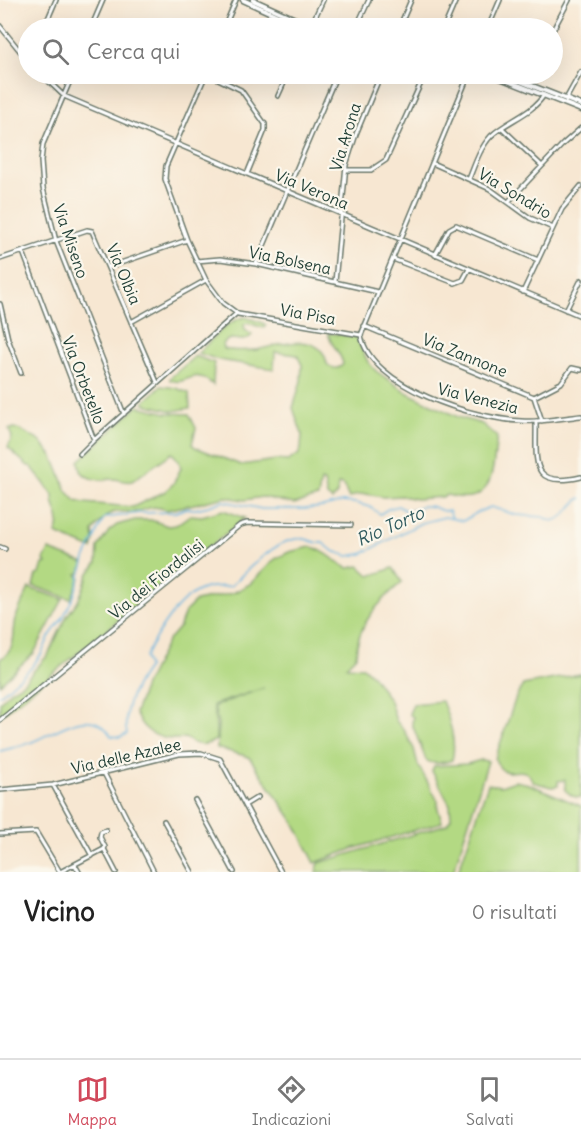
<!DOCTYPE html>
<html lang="it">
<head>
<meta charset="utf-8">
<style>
  :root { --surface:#fff; --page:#f2f2f2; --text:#222; --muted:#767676; --line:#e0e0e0; --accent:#d1495b }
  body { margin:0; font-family:Delius,sans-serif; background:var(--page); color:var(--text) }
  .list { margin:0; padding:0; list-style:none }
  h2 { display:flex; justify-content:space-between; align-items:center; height:78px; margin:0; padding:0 24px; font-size:26px }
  h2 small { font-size:20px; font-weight:400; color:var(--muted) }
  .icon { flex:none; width:33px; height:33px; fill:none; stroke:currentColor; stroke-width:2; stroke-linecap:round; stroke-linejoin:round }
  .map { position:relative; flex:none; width:581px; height:872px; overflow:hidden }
  .search { position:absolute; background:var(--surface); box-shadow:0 6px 24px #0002; left:18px; right:18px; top:18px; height:66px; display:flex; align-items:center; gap:15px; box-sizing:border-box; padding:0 21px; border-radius:33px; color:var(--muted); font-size:22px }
  .sheet { height:186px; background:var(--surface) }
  nav { display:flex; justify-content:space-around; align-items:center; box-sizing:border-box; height:84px; border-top:2px solid var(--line); background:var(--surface); font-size:16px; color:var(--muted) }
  nav a { display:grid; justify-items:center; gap:3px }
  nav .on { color:var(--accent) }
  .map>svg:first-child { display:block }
  .green { fill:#b3d983; stroke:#698b5c; stroke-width:1.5 }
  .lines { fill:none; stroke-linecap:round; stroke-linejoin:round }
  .stream { stroke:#66b4e0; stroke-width:1.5 }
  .minor-casing { stroke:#6b786b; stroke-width:6 }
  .tertiary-casing { stroke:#6b786b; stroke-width:7 }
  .minor { stroke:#fff; stroke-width:3 }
  .tertiary { stroke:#fff; stroke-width:4 }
  .labels { text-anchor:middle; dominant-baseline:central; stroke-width:4.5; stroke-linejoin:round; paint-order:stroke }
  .street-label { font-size:16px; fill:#1f3d34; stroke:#fbf7ec }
  .water-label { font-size:18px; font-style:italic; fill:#315b5f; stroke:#fbf7ec }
</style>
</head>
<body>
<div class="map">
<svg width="581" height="872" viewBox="0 0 581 872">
  <rect width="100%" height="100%" fill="#fbf7ec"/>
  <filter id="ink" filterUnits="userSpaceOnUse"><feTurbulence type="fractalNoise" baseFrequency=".0167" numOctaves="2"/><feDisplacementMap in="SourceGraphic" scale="12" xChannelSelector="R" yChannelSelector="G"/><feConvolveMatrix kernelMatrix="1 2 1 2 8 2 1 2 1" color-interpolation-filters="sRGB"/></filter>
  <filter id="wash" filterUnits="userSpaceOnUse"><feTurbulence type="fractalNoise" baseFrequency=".008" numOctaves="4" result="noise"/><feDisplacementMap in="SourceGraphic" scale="24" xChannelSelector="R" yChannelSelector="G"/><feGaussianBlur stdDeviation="1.35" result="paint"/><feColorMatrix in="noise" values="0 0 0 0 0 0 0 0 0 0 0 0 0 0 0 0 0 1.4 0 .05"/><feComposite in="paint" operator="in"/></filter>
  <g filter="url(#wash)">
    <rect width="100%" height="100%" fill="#f7e7d2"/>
    <path class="green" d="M245 317 261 322 266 325 264 328 248 323 244 324 245 330 252 335C241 347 232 332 223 344L224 349C231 351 255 351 261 349 283 343 322 332 327 364 332 369 339 370 343 364 341 352 330 345 328 333L356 337 368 362 376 371 408 393 458 417 482 424 497 437C492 471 495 508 447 495L442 497 416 499 402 496 383 497 366 494 356 495 349 498 343 485 338 484 337 494 332 500 327 496 324 482 321 481 318 497 294 504 263 497 244 500 226 497 167 510C150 503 147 511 134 512 125 513 118 509 110 514 104 517 97 526 93 531L94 541 92 549 56 534C64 513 52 513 53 495L31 466H28L8 448 12 437 9 430 14 428 20 430 40 441 53 457 67 491 76 501 84 503 133 507 164 492 173 484 181 468 179 461 172 453 132 481C125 483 120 479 113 479 101 480 90 482 81 471L79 461 138 406 167 413 189 414 196 428 192 444 195 447 241 465 276 460 288 461 298 455 301 449 302 434 293 408 301 381 302 365 297 355 275 352 274 369 219 360 198 353C211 341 227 320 245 317Z
      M195 356 214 363 213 385C191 365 189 387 170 380V378Z
      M161 386 176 388 189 393 190 408 173 411 145 404 144 402Z
      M223 510 245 518 0 716V702L11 690 23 683 48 655 67 616 79 599 89 573 97 563 98 547 109 531 117 525 135 520H151L168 526 176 525 190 515 202 516Z
      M311 547C327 550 340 567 349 568 351 568 358 566 359 566L370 576 393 568 402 582C380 601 356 625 356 656L346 666 363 667 373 676 390 701 396 721 404 730 414 749 418 765 438 801V809L442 822 352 849 315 863 294 822 249 757 217 748 218 724 214 706 264 688 213 705 216 726V740C203 747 197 746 185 738 163 742 144 734 135 713L146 683 168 640 180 626 185 612 196 601 233 593 250 584 275 559 289 552Z
      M49 550 84 563 80 573 77 574 80 578 71 599 33 586 36 575 40 574 43 564 46 563 44 560Z
      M29 588 63 599 34 653 0 684V659C19 649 11 632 17 615 20 606 25 597 29 588Z
      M581 674V797C575 799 569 794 565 790V780L558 781V786L551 787 533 782C526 764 515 775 504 771 499 769 497 763 495 759L516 697 523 685Z
      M442 701C449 717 457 743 452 760 445 763 432 765 426 760L412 724 413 717 409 714 413 704Z
      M481 760 488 761 453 872H316L319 863 447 824 451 818 450 805 432 771 434 766 467 764Z
      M515 781 529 784 581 806V872H458L488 784 501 786Z"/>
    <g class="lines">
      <path class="stream" d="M0 695 31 668 42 653 49 637 62 619 74 596 85 559 104 518 140 513 176 512 186 508 195 509 209 506 223 501 262 509H304L323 507 342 502 355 503 370 507 380 514 388 509 398 506 406 511C415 509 423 504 433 507 440 509 441 512 449 511L452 518
        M0 751C11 748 22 746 32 742 57 732 92 703 111 736L120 737 127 734C122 711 134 686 148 667L145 657C157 634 177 598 203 589 211 586 223 587 231 586 247 570 281 534 305 539 312 541 316 543 323 543L333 551 348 556 362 554 421 523 445 517 463 521 478 512 491 507 516 515 543 517 553 521C570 516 567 507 581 498"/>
    </g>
  </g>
  <g filter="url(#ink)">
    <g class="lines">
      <g class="minor-casing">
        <path id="minor" d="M94 22 109 28
          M0 26 28 61
          M44 28 56 0
          M91 28 103 0
          M224 28 236 0
          M310 28 323 0
          M356 28 369 0
          M399 28 411 0
          M444 28 456 0
          M488 28 500 0
          M552 32 569 0
          M41 74 64 96 581 316
          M73 74 43 144 41 161 43 188 56 241 124 414
          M206 74 166 166 165 179 187 240 206 280 223 303 238 314 361 335 469 74
          M208 74 241 90 265 124V130L247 174
          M526 83 531 74
          M278 96 288 74
          M566 99 581 72
          M502 128 542 166
          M432 163 490 189 530 218 553 228
          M346 170H371L386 160 425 74
          M469 179C475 164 480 148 491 136 508 120 531 115 544 95
          M509 201 563 144 581 128
          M23 252 94 440 237 313
          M435 255 449 229 456 225 538 260
          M0 259 87 230 92 231 157 382
          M393 259 455 283 463 280 469 269
          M196 261 220 259 256 264 378 292
          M256 264 337 74
          M109 267 187 240
          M335 282 346 165 356 134 381 74
          M523 292 562 209 581 186
          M0 304 8 339 21 373
          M566 310 581 280
          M131 322 206 280
          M364 326 534 397 542 421
          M361 335C370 387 475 419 521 421 541 423 561 418 581 416
          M534 397 561 383 572 368 581 370
          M536 421C537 460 528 489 581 477
          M80 454 94 440
          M0 547 5 549
          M0 720 240 525 247 523 351 525
          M104 773 154 872
          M53 785 92 856
          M0 790 53 785 179 754 201 753 220 759 281 872
          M195 800 234 872
          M245 805 258 797
          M164 821 192 872
          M106 830 101 832 100 837 105 847 104 849 116 872
          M0 834 36 832 60 872
          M75 865 79 872
          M60 872 104 849"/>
      </g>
      <g class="tertiary-casing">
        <path id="tertiary" d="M243 0 304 28
          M253 0 315 28
          M490 74 581 110
          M502 74 581 105"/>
      </g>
      <use href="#minor" class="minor"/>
      <use href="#tertiary" class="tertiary"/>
    </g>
  </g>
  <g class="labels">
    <g class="street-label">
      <text transform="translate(345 137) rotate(-73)">Via Arona</text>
      <text transform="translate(312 189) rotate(23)">Via Verona</text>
      <text transform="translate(515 193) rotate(31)">Via Sondrio</text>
      <text transform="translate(71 241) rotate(71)">Via Miseno</text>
      <text transform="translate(290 260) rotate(12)">Via Bolsena</text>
      <text transform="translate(124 274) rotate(67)">Via Olbia</text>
      <text transform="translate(308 314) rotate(10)">Via Pisa</text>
      <text transform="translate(465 355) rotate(22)">Via Zannone</text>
      <text transform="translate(84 380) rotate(69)">Via Orbetello</text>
      <text transform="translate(478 398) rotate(14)">Via Venezia</text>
      <text transform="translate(156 579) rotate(-39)">Via dei Fiordalisi</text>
      <text transform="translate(126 756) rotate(-13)">Via delle Azalee</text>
    </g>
    <g class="water-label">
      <text transform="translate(390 526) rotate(-24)">Rio Torto</text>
    </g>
  </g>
</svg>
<div class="search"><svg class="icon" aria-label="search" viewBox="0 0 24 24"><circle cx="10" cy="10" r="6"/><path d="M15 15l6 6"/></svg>Cerca qui</div>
</div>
<section class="sheet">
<h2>Vicino<small>0 risultati</small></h2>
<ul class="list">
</ul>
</section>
<nav>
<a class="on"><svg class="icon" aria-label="map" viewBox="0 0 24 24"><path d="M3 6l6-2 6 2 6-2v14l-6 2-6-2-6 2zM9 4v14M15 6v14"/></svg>Mappa</a>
<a><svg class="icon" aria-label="directions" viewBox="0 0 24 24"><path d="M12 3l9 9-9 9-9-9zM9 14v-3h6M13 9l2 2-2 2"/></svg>Indicazioni</a>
<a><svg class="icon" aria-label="saved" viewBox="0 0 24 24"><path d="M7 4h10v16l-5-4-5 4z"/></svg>Salvati</a>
</nav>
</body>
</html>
